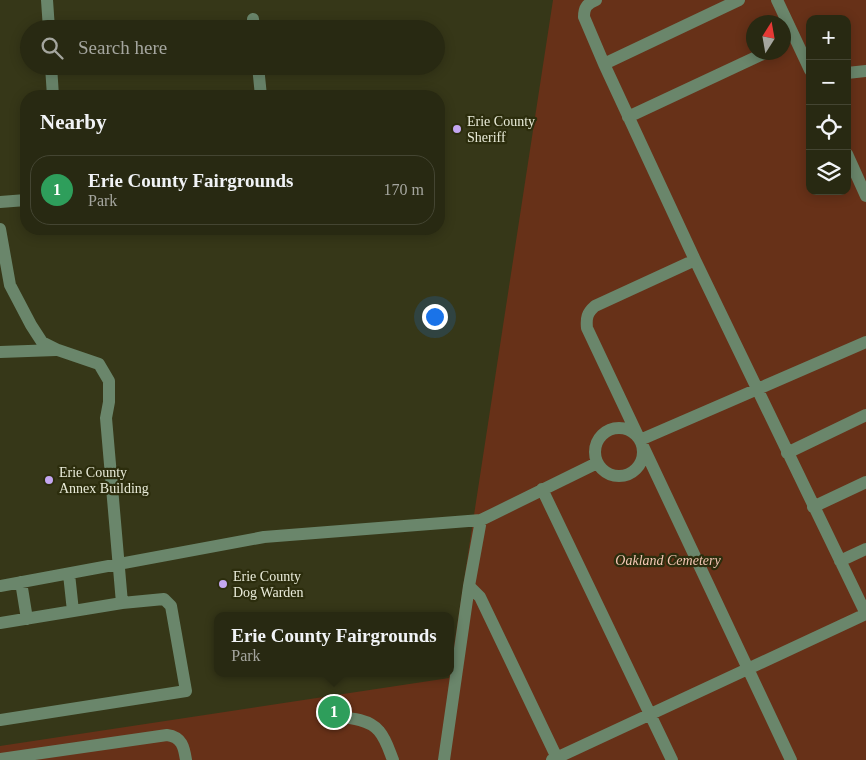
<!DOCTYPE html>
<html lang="en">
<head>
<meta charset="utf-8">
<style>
  :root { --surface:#282912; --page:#30311b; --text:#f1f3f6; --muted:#a5a69f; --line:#444532; --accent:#8c9099 }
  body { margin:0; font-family:Georgia,serif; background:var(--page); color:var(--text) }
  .controls { position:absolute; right:15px; top:15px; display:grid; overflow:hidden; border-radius:10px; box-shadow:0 2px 12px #0003 }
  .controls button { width:45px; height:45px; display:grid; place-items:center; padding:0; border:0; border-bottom:1px solid var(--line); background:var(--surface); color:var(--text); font:25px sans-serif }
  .compass { position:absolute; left:746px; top:15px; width:45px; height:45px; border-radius:50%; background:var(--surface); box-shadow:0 2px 12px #0003; rotate:11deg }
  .you { position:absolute; left:434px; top:316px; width:18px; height:18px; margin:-12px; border:4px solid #fff; border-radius:50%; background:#1a73e8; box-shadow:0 0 0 8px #1a73e833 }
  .badge { display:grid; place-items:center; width:32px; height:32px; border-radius:50%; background:var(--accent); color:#fff; font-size:16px; font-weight:700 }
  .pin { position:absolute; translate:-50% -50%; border:2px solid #fff; box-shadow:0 1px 5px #0006 }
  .popup { position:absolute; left:214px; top:612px; width:240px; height:65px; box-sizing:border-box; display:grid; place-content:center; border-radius:10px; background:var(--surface); filter:drop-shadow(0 1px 4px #0005); font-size:16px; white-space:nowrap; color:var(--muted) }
  .popup b { font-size:19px; color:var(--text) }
  .popup::after { content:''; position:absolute; left:50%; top:100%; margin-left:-10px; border:10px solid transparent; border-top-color:var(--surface) }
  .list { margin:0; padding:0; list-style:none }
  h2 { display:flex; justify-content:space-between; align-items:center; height:65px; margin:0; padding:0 20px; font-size:21px }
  h2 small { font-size:16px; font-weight:400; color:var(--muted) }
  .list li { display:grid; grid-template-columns:32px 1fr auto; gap:15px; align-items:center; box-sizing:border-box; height:70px; margin:0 10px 10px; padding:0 10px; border:1px solid var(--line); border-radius:20px }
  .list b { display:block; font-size:19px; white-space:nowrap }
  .list p { margin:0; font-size:16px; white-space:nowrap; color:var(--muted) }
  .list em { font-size:16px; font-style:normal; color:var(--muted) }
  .icon { flex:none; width:28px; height:28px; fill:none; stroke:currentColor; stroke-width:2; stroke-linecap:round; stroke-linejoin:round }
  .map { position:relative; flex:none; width:866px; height:760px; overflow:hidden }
  .search { position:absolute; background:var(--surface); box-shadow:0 2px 12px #0003; left:20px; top:20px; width:425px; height:55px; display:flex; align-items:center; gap:12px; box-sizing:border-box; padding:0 18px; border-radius:28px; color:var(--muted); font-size:19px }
  .panel { position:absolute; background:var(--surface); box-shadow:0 2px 12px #0003; left:20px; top:90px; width:425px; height:145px; border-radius:20px }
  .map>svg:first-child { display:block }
  .green { fill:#673118; fill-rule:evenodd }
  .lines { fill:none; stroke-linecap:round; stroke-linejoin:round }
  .minor { stroke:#6a866b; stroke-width:12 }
  .poi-dot { fill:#c4a7f1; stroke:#2c2d0d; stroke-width:2 }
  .labels { text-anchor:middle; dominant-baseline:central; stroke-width:4.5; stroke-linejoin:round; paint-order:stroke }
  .poi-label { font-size:14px; fill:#e9ebd9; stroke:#2c2d0d; text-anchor:start }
  .park-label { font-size:14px; font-style:italic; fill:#f4c7b5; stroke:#2c2d0d }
</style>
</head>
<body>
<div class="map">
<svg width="866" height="760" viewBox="0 0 866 760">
  <rect width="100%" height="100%" fill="#363718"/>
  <path class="green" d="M553 0H866V760H0V746L449 678ZM810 19H847V191H810ZM754 22H784V52H754Z"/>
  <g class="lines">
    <path class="minor" d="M47 0 49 29
      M596 0C587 4 584 7 584 17L604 64 695 260 866 614
      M777 0 810 70
      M253 19 254 29
      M604 64 739 0
      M51 66 53 96
      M258 66 261 96
      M847 73 866 71
      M628 117 767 52
      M847 154 866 196
      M0 202 26 200
      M0 229 10 285 31 325 42 342 58 350 99 364 109 381V402L106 418 122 603
      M0 352 56 350
      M595 452a24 24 0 1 1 48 0a24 24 0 1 1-48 0Z
      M638 436 587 328C586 318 587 313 595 306L695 260
      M640 440 866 342
      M642 444 791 760
      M787 453 866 415
      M542 489 672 760
      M813 507 866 482
      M840 561 866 549
      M69 574 73 611
      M21 582 27 619
      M0 586 264 537 481 520
      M469 586 480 597 558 760
      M0 623 122 603 164 599 171 606 186 691 0 720
      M322 715C339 718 367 716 379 731 386 739 389 750 393 760
      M0 759 167 735C182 737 184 747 186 760
      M444 760 469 586 481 520 597 463
      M552 760 866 614"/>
  </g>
  <g class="poi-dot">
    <circle cx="457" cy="129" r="5"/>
    <circle cx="49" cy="480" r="5"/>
    <circle cx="223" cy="584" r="5"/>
  </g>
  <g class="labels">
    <g class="poi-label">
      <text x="467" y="121">Erie County<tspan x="467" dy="16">Sheriff</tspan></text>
      <text x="59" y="472">Erie County<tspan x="59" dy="16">Annex Building</tspan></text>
      <text x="233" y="576">Erie County<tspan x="233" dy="16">Dog Warden</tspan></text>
    </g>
    <g class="park-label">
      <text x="668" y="560">Oakland Cemetery</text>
    </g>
  </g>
</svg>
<div class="controls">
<button>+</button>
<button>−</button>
<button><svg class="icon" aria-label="locate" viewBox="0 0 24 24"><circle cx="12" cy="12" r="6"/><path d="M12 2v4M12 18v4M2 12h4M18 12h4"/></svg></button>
<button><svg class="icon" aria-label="layers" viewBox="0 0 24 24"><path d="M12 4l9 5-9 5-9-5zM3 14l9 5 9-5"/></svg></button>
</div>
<svg class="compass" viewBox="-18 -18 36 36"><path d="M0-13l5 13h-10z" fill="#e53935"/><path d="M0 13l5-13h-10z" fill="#a5a69f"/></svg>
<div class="you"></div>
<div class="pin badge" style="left:334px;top:712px;background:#2e9e5b">1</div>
<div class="popup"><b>Erie County Fairgrounds</b>Park</div>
<div class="search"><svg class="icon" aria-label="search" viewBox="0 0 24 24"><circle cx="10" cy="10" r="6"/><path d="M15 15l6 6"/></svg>Search here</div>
<section class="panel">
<h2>Nearby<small></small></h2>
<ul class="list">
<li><span class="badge" style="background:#2e9e5b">1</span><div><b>Erie County Fairgrounds</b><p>Park</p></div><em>170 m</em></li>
</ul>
</section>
</div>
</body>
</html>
